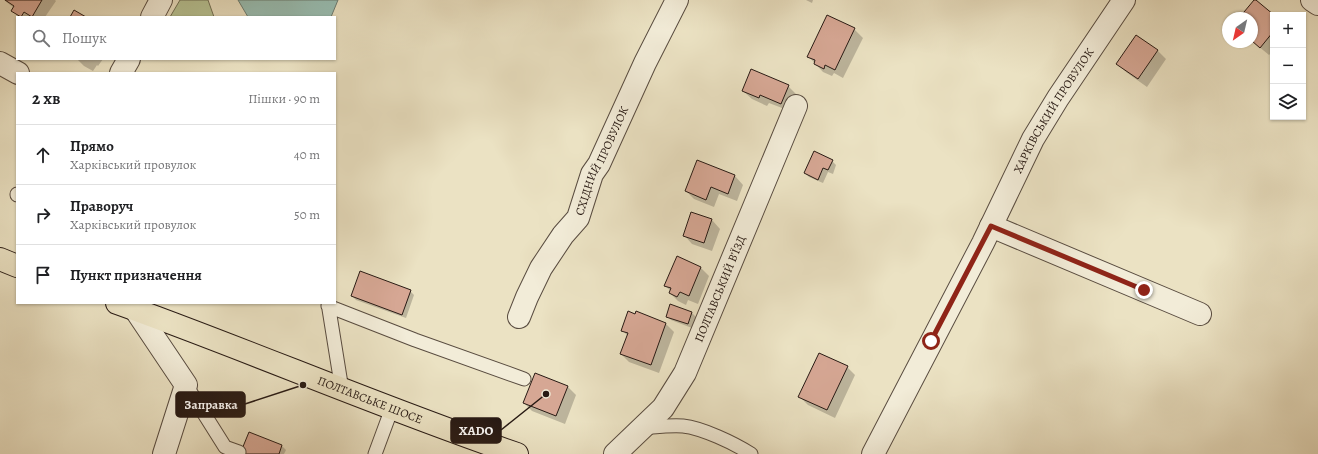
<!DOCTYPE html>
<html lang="uk">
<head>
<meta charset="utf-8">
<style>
  :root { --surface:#fff; --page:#f2f2f2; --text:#202124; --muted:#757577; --line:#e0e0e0 }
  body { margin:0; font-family:Alegreya,serif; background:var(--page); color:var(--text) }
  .controls { position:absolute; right:12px; top:12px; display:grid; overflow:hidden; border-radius:0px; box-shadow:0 1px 3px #0004 }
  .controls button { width:36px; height:36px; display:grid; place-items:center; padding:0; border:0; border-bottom:1px solid var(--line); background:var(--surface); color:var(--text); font:20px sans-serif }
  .compass { position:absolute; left:1222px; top:12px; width:36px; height:36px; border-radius:50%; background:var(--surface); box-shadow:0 1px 3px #0004; rotate:214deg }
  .stop { position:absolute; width:12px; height:12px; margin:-9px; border:3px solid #8f2418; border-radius:50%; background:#fff }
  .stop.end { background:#8f2418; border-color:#fff; box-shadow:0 1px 4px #0008 }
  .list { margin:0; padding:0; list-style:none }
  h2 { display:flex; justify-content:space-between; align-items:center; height:52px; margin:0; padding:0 16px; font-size:17px }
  h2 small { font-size:13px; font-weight:400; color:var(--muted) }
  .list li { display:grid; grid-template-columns:26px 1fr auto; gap:12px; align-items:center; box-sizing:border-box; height:60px; padding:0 16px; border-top:1px solid var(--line) }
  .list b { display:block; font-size:15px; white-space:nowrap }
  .list p { margin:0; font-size:13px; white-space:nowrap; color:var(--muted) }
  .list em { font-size:13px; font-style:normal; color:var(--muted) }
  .icon { flex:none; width:22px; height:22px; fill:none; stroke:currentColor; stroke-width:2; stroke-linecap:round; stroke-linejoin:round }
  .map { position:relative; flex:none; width:1318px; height:454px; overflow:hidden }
  .search { position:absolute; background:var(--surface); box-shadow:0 1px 3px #0004; left:16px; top:16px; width:320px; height:44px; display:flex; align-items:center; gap:10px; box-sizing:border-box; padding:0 14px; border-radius:0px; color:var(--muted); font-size:15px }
  .panel { position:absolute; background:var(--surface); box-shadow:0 1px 3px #0004; left:16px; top:72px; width:320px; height:232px; border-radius:0px }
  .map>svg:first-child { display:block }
  .green { fill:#b7c394; stroke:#706e54 }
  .water { fill:#98beb3; stroke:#6b7c73 }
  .shadow { fill:#0003 }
  .building { fill:#d6a794; stroke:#281a14 }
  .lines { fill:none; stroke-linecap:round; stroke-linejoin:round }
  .service-casing { stroke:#594c40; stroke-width:15 }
  .minor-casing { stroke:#594c40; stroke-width:24 }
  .trunk-casing { stroke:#281a14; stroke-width:24 }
  .service { stroke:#f2ecd8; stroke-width:13 }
  .minor { stroke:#f2ecd8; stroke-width:22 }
  .trunk { stroke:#ebe2c3; stroke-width:22 }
  .route { stroke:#8f2418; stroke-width:5 }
  .labels { text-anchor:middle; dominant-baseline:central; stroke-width:3; stroke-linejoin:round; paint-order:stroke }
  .street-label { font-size:12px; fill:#281a14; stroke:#f2ecd8 }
  .leader { fill:none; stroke:#281a14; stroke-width:1.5 }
  .callout-dot { fill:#281a14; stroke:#f2ecd8; stroke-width:1.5 }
  .callout { fill:#281a14; stroke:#281a14; stroke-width:1.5 }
  .callout-label { font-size:13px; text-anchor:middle; font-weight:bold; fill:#fff }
</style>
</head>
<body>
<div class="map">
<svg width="1318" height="454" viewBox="0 0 1318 454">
  <rect width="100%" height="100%" fill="#ebe2c3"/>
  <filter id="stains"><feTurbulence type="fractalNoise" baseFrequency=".005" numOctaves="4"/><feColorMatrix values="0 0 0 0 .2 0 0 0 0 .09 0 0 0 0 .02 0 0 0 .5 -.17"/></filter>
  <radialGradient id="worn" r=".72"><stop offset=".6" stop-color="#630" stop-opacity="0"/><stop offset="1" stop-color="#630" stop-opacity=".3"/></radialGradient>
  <path class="green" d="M180 0H208L214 17H170Z"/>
  <path class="water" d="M238 0H338L331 17H248Z"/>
  <path class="shadow" d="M4 0H55L56 1 45 17H19L12 10 14 8Z
    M806 0H813L812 3Z
    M1273 15V51L1269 55 1252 41V18H1240Z
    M854 29 863 38 843 78 834 73 832 76 823 72 808 56Z
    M1157 50 1166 59 1147 87 1126 72 1118 64Z
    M77 59H103L98 66 97 65 93 71 84 66Z
    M788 86 797 95 790 111 769 103 767 106 752 99 743 91Z
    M697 161 735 176 743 185 737 201 719 194 714 207 694 199 686 191Z
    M832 161 836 165 833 174 828 172 823 183 809 177 805 173Z
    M692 213 712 220 720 229 712 251 692 244 684 235Z
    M677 258 701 268 709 276 698 304 688 300 686 305 678 301 670 293 671 291 665 286Z
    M410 291 414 295 406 318 356 300 352 296Z
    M636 312 666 324 674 332 659 373 629 362 621 354 628 336 622 330Z
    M692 313 696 317 692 328 671 320 667 316Z
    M847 367 855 375 835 418 808 405 799 396Z
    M568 387 576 395 565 424 532 411 524 403Z
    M249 433 282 446 286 450 284 454H241Z"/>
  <path class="building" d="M5 0H42L32 17 24 12 21 17 11 11 14 6Z
    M1254 0H1256L1274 15H1273V32L1260 48 1252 41V18H1239Z
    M74 10 86 17H70Z
    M827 15 855 28 835 70 825 65 824 69 814 64 815 60 807 57Z
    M1136 35 1158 50 1138 79 1116 64Z
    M751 69 789 85 781 104 760 95 759 98 742 91Z
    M814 151 833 160 828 170 823 168 818 180 804 173Z
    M697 160 735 175 728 194 711 187 706 200 685 191Z
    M691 212 712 219 704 243 683 236Z
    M677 256 701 267 689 296 680 292 677 297 669 293 671 288 664 286Z
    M360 271 411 290 402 315 351 296Z
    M670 304 692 312 688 324 666 317Z
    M628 311 635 314 636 311 666 323 651 365 620 354 628 333 621 331Z
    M819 353 848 366 827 410 798 397Z
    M535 373 568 386 556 416 523 403Z
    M249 432 282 445 279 454H240Z"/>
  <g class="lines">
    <g class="service-casing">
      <path id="service" d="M17 195V194
        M328 303 342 390
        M328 306 415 340 524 379
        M186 385 225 447 239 452
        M643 428C656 427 669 425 683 426 702 428 734 443 751 454
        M375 454 392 408"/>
    </g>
    <g class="minor-casing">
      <g id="minor">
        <path d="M1312 0 1318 4"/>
        <path d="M152 17 161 0"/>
        <path d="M0 63 18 73"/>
        <path d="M121 73 129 59"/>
        <path d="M991 226 1200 314"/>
        <path d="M133 303 135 309 186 385 164 454"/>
        <path id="s1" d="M519 317 527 297 541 268 563 235 578 218 592 174 599 164 645 63 677 0"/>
        <path id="s2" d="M615 454 663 408 685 373 796 106"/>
        <path id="s3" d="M873 454 983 243 1033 139 1058 98 1124 0"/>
      </g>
    </g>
    <g class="trunk-casing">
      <g id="trunk">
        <path d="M0 259 17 266"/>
        <path id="s4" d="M117 303C251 351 382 408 517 454"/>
      </g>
    </g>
    <use href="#service" class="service"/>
    <use href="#minor" class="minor"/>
    <use href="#trunk" class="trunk"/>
  </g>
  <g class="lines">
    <path class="route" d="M931 341 991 226 1144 290"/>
  </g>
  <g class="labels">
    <g class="street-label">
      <text stroke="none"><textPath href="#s3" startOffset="388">ХАРКІВСЬКИЙ ПРОВУЛОК</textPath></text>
      <text stroke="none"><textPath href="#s1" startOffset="178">СХІДНИЙ ПРОВУЛОК</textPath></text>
      <text stroke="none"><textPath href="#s2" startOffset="199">ПОЛТАВСЬКИЙ В’ЇЗД</textPath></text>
      <text stroke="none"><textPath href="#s4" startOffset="271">ПОЛТАВСЬКЕ ШОСЕ</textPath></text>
    </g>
  </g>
  <path class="leader" d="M303 385L245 404M546 394L501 430"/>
  <g class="callout-dot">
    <circle cx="303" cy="385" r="4"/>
    <circle cx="546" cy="394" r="4"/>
  </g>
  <g class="callout">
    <rect x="176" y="392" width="69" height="25" rx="4"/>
    <rect x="451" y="418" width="50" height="25" rx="4"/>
  </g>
  <g class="callout-label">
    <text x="211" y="409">Заправка</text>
    <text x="476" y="435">XADO</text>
  </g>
  <rect width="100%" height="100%" filter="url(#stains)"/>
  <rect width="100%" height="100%" fill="url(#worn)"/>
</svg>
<div class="controls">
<button>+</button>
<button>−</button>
<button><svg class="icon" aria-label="layers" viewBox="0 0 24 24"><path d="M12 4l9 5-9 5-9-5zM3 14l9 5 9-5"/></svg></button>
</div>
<svg class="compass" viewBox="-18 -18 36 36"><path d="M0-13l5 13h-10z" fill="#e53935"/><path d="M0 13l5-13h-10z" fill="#757577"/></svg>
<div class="stop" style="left:931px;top:341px"></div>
<div class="stop end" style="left:1144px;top:290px"></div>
<div class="search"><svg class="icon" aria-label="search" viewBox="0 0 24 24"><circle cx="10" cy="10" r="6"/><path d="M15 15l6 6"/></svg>Пошук</div>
<section class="panel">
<h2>2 хв<small>Пішки · 90 m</small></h2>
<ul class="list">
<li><svg class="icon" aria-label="ahead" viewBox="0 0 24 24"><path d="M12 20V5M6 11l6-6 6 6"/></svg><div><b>Прямо</b><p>Харківський провулок</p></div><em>40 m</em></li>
<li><svg class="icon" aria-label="right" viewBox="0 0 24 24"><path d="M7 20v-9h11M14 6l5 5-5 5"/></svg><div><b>Праворуч</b><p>Харківський провулок</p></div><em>50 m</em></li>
<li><svg class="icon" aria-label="arrive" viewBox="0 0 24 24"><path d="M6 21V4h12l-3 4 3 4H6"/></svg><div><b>Пункт призначення</b></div></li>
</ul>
</section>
</div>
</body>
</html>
